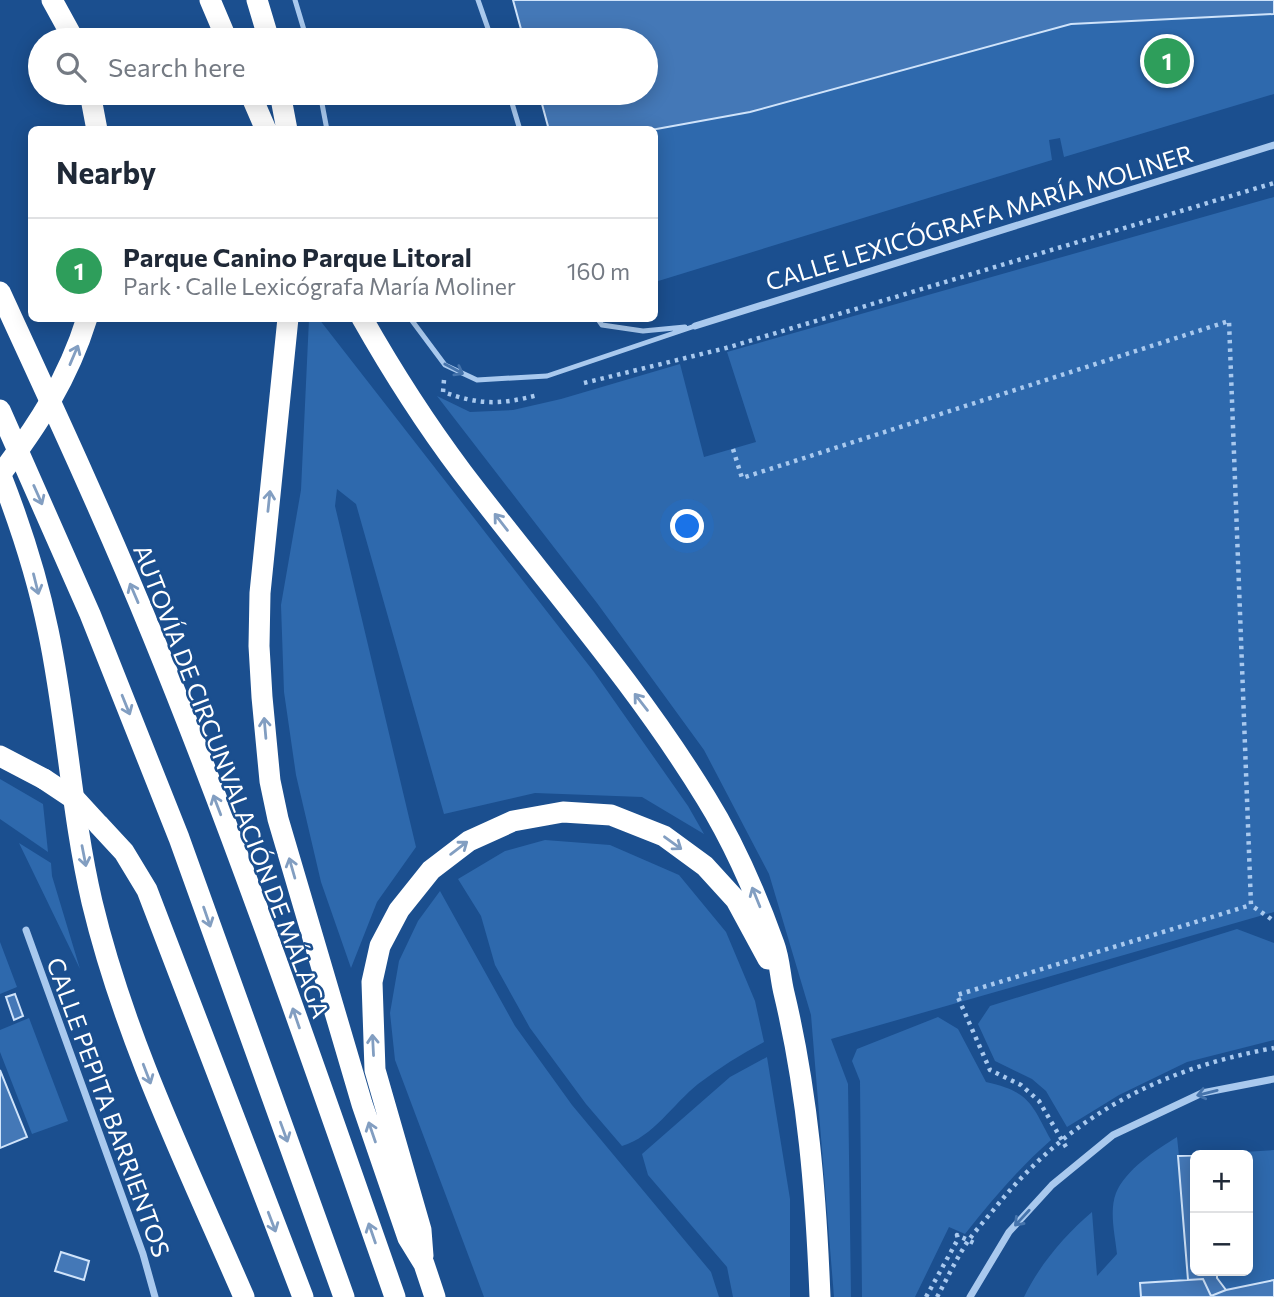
<!DOCTYPE html>
<html lang="en">
<head>
<meta charset="utf-8">
<style>
  :root { --surface:#fff; --page:#f6f6f7; --text:#1f2937; --muted:#747a83; --line:#e0e1e3; --accent:#0b8043 }
  body { margin:0; font-family:Commissioner,sans-serif; background:var(--page); color:var(--text) }
  .controls { position:absolute; right:21px; bottom:21px; display:grid; overflow:hidden; border-radius:10px; box-shadow:0 4px 18px #0003 }
  .controls button { width:63px; height:63px; display:grid; place-items:center; padding:0; border:0; border-bottom:2px solid var(--line); background:var(--surface); color:var(--text); font:35px sans-serif }
  .you { position:absolute; left:688px; top:527px; width:24px; height:24px; margin:-18px; border:5px solid #fff; border-radius:50%; background:#1a73e8; box-shadow:0 0 0 10px #1a73e833 }
  .badge { display:grid; place-items:center; width:46px; height:46px; border-radius:50%; background:var(--accent); color:#fff; font-size:23px; font-weight:700 }
  .pin { position:absolute; translate:-50% -50%; border:4px solid #fff; box-shadow:0 2px 7px #0006 }
  .list { margin:0; padding:0; list-style:none }
  h2 { display:flex; justify-content:space-between; align-items:center; height:91px; margin:0; padding:0 28px; font-size:30px }
  h2 small { font-size:23px; font-weight:400; color:var(--muted) }
  .list li { display:grid; grid-template-columns:46px 1fr auto; gap:21px; align-items:center; box-sizing:border-box; height:105px; padding:0 28px; border-top:2px solid var(--line) }
  .list b { display:block; font-size:26px; white-space:nowrap }
  .list p { margin:0; font-size:23px; white-space:nowrap; color:var(--muted) }
  .list em { font-size:23px; font-style:normal; color:var(--muted) }
  .icon { flex:none; width:38px; height:38px; fill:none; stroke:currentColor; stroke-width:2; stroke-linecap:round; stroke-linejoin:round }
  .map { position:relative; flex:none; width:1274px; height:1297px; overflow:hidden }
  .search { position:absolute; background:var(--surface); box-shadow:0 4px 18px #0003; left:28px; top:28px; width:630px; height:77px; display:flex; align-items:center; gap:18px; box-sizing:border-box; padding:0 24px; border-radius:38px; color:var(--muted); font-size:26px }
  .panel { position:absolute; background:var(--surface); box-shadow:0 4px 18px #0003; left:28px; top:126px; width:630px; height:196px; border-radius:10px }
  .map>svg:first-child { display:block }
  .green { fill:#2e69ad; fill-rule:evenodd }
  .building { fill:#4478b7; stroke:#cfe3fa; stroke-width:2 }
  .lines { fill:none; stroke-linecap:round; stroke-linejoin:round }
  .path { stroke:#a9c9ee; stroke-width:4.5; stroke-dasharray:3.5 5; stroke-linecap:butt }
  .service { stroke:#a9c9ee; stroke-width:5 }
  .minor { stroke:#a9c9ee; stroke-width:7 }
  .motorway { stroke:#fff; stroke-width:21 }
  .motorway-bridge { stroke:#fff; stroke-width:21 }
  .oneway { stroke:#829ec1 }
  .oneway2 { stroke:#4674ac }
  .labels { text-anchor:middle; dominant-baseline:central; stroke-width:5; stroke-linejoin:round; paint-order:stroke }
  .street-label { font-size:24px; fill:#fff; stroke:#1b4f8f }
</style>
</head>
<body>
<div class="map">
<svg width="1274" height="1297" viewBox="0 0 1274 1297">
  <rect width="100%" height="100%" fill="#1b4f8f"/>
  <path class="green" d="M1274 14V94L1064 157 1060 138 1049 140 1052 160 655 282 654 130H651L750 112 1071 24Z
    M1274 197V912L831 1039 848 1084 851 1297H834L811 1015 769 874 704 750 597 603 437 396 470 412 513 410 561 399 680 364 704 457 756 442 727 352Z
    M309 319H319L594 672 688 806 704 834 642 797 535 793 444 814 356 504 337 489 335 506 416 847 377 902 351 968 321 882 296 775 284 692 281 605 301 490Z
    M0 779 43 804 48 852 0 819Z
    M545 840 610 845 679 875 726 932 755 1001 764 1042C741 1054 719 1068 698 1084 673 1104 653 1137 622 1146L586 1104 530 1028 495 965 481 916 458 879 505 851Z
    M19 843 51 863 52 876 80 969Z
    M440 891 515 1026 572 1105 711 1272 719 1297H484L395 1060 390 1013 399 961 418 921Z
    M1237 929 1274 943V1040L1187 1062 1119 1095 1067 1127 1046 1091 1032 1079 995 1061 978 1024 990 1006Z
    M0 942 17 987 0 994Z
    M938 1017 958 1029 986 1082C1030 1092 1031 1103 1051 1140 1019 1168 992 1200 965 1234L949 1227 915 1297H862L860 1081 852 1061 857 1049Z
    M29 1018 68 1121 32 1134 0 1052V1030Z
    M767 1057 790 1199V1297H733L727 1267 648 1175 642 1154 730 1077Z
    M1177 1137 1179 1156 1274 1150V1297H1024C1040 1264 1065 1235 1092 1212L1097 1276 1117 1254C1115 1235 1109 1211 1116 1193 1125 1170 1156 1150 1177 1137ZM1195 1155H1248V1271H1195Z"/>
  <path class="building" d="M513 0H1274V14L1071 24 750 112 651 130H549L539 93H646V40H524Z
    M15 994 23 1016 14 1020 6 997Z
    M0 1070 27 1137 0 1148Z
    M1195 1155V1271H1217V1278L1226 1290 1211 1296 1203 1279 1188 1280 1178 1156 1209 1155Z
    M61 1252 89 1261 84 1280 55 1271Z
    M1203 1279 1211 1296 1226 1290 1274 1280V1297H1141L1140 1283Z"/>
  <g class="lines">
    <path class="path" d="M444 380 443 392C481 405 499 405 538 395
      M584 383 726 348 1274 183
      M733 449 742 478 1229 321 1251 905 1274 921
      M1066 1147 1039 1101 1021 1085 990 1070 957 995 1251 905
      M926 1297 958 1239 957 1235 976 1244
      M937 1297C947 1279 956 1259 968 1241 976 1230 986 1219 995 1208 1069 1116 1159 1069 1274 1048"/>
    <path class="service" d="M295 0 307 40
      M478 0 492 40
      M320 93 327 130
      M509 93 520 130
      M410 318 445 365 477 380 547 376 695 326
      M597 318 602 325 643 331 685 327"/>
    <path class="minor" d="M695 326 1274 145
      M26 930 143 1254 155 1297
      M970 1297 1009 1232 1052 1185 1113 1135 1202 1093 1274 1079"/>
    <path class="motorway" d="M52 0 74 40
      M210 0 227 40
      M257 0 269 40
      M90 93 97 130
      M250 93 266 130
      M280 93 287 130
      M0 292C52 405 105 519 152 634 241 852 317 1075 395 1297
      M288 318 260 593 259 646 262 697 270 781 278 819 362 1104 408 1238 424 1264 435 1297
      M362 318C392 371 426 424 462 472 544 580 635 682 706 798 734 843 756 894 774 944 780 960 780 977 784 993 808 1093 816 1195 820 1297
      M0 410 90 614 179 838 344 1297
      M0 473C20 524 37 576 48 630 67 719 71 812 92 902 125 1040 188 1168 244 1297
      M0 756 44 779
      M99 825 124 852 147 890 303 1297
      M423 1256 421 1230 375 1070 372 982 380 946 399 910 431 870 469 841 513 821 563 812 611 815 664 836 705 866 736 900 768 959"/>
    <path class="motorway-bridge" d="M0 475C38 425 68 379 87 318
      M44 779 77 801 99 825"/>
  </g>
  <defs><path id="oneway-shaft" d="M-6 0H5M1.5-3L5.5 0L1.5 3" fill="none" stroke-width="1.6" stroke-linecap="round" stroke-linejoin="round" transform="scale(1.75)"/></defs>
  <g class="oneway">
    <use href="#oneway-shaft" transform="translate(74 355) rotate(-67)"/>
    <use href="#oneway-shaft" transform="translate(38 495) rotate(66)"/>
    <use href="#oneway-shaft" transform="translate(269 501) rotate(-84)"/>
    <use href="#oneway-shaft" transform="translate(501 522) rotate(-128)"/>
    <use href="#oneway-shaft" transform="translate(36 584) rotate(76)"/>
    <use href="#oneway-shaft" transform="translate(134 593) rotate(-113)"/>
    <use href="#oneway-shaft" transform="translate(641 702) rotate(-128)"/>
    <use href="#oneway-shaft" transform="translate(126 705) rotate(68)"/>
    <use href="#oneway-shaft" transform="translate(265 728) rotate(-95)"/>
    <use href="#oneway-shaft" transform="translate(217 805) rotate(-111)"/>
    <use href="#oneway-shaft" transform="translate(673 843) rotate(36)"/>
    <use href="#oneway-shaft" transform="translate(459 848) rotate(-37)"/>
    <use href="#oneway-shaft" transform="translate(84 856) rotate(79)"/>
    <use href="#oneway-shaft" transform="translate(292 868) rotate(-106)"/>
    <use href="#oneway-shaft" transform="translate(756 897) rotate(-112)"/>
    <use href="#oneway-shaft" transform="translate(207 917) rotate(71)"/>
    <use href="#oneway-shaft" transform="translate(296 1018) rotate(-109)"/>
    <use href="#oneway-shaft" transform="translate(373 1045) rotate(-93)"/>
    <use href="#oneway-shaft" transform="translate(147 1074) rotate(69)"/>
    <use href="#oneway-shaft" transform="translate(284 1132) rotate(70)"/>
    <use href="#oneway-shaft" transform="translate(372 1132) rotate(-109)"/>
    <use href="#oneway-shaft" transform="translate(272 1222) rotate(69)"/>
    <use href="#oneway-shaft" transform="translate(372 1233) rotate(-109)"/>
  </g>
  <g class="oneway2">
    <use href="#oneway-shaft" transform="translate(454 369) rotate(28)"/>
    <use href="#oneway-shaft" transform="translate(1207 1093) rotate(166)"/>
    <use href="#oneway-shaft" transform="translate(1022 1218) rotate(133)"/>
  </g>
  <g class="labels">
    <g class="street-label">
      <text transform="translate(979 217) rotate(-17)">CALLE LEXICÓGRAFA MARÍA MOLINER</text>
      <text transform="translate(232 781) rotate(69)">AUTOVÍA DE CIRCUNVALACIÓN DE MÁLAGA</text>
      <text transform="translate(109 1107) rotate(70)">CALLE PEPITA BARRIENTOS</text>
    </g>
  </g>
</svg>
<div class="controls">
<button>+</button>
<button>−</button>
</div>
<div class="you"></div>
<div class="pin badge" style="left:1167px;top:61px;background:#2e9e5b">1</div>
<div class="search"><svg class="icon" aria-label="search" viewBox="0 0 24 24"><circle cx="10" cy="10" r="6"/><path d="M15 15l6 6"/></svg>Search here</div>
<section class="panel">
<h2>Nearby<small></small></h2>
<ul class="list">
<li><span class="badge" style="background:#2e9e5b">1</span><div><b>Parque Canino Parque Litoral</b><p>Park · Calle Lexicógrafa María Moliner</p></div><em>160 m</em></li>
</ul>
</section>
</div>
</body>
</html>
